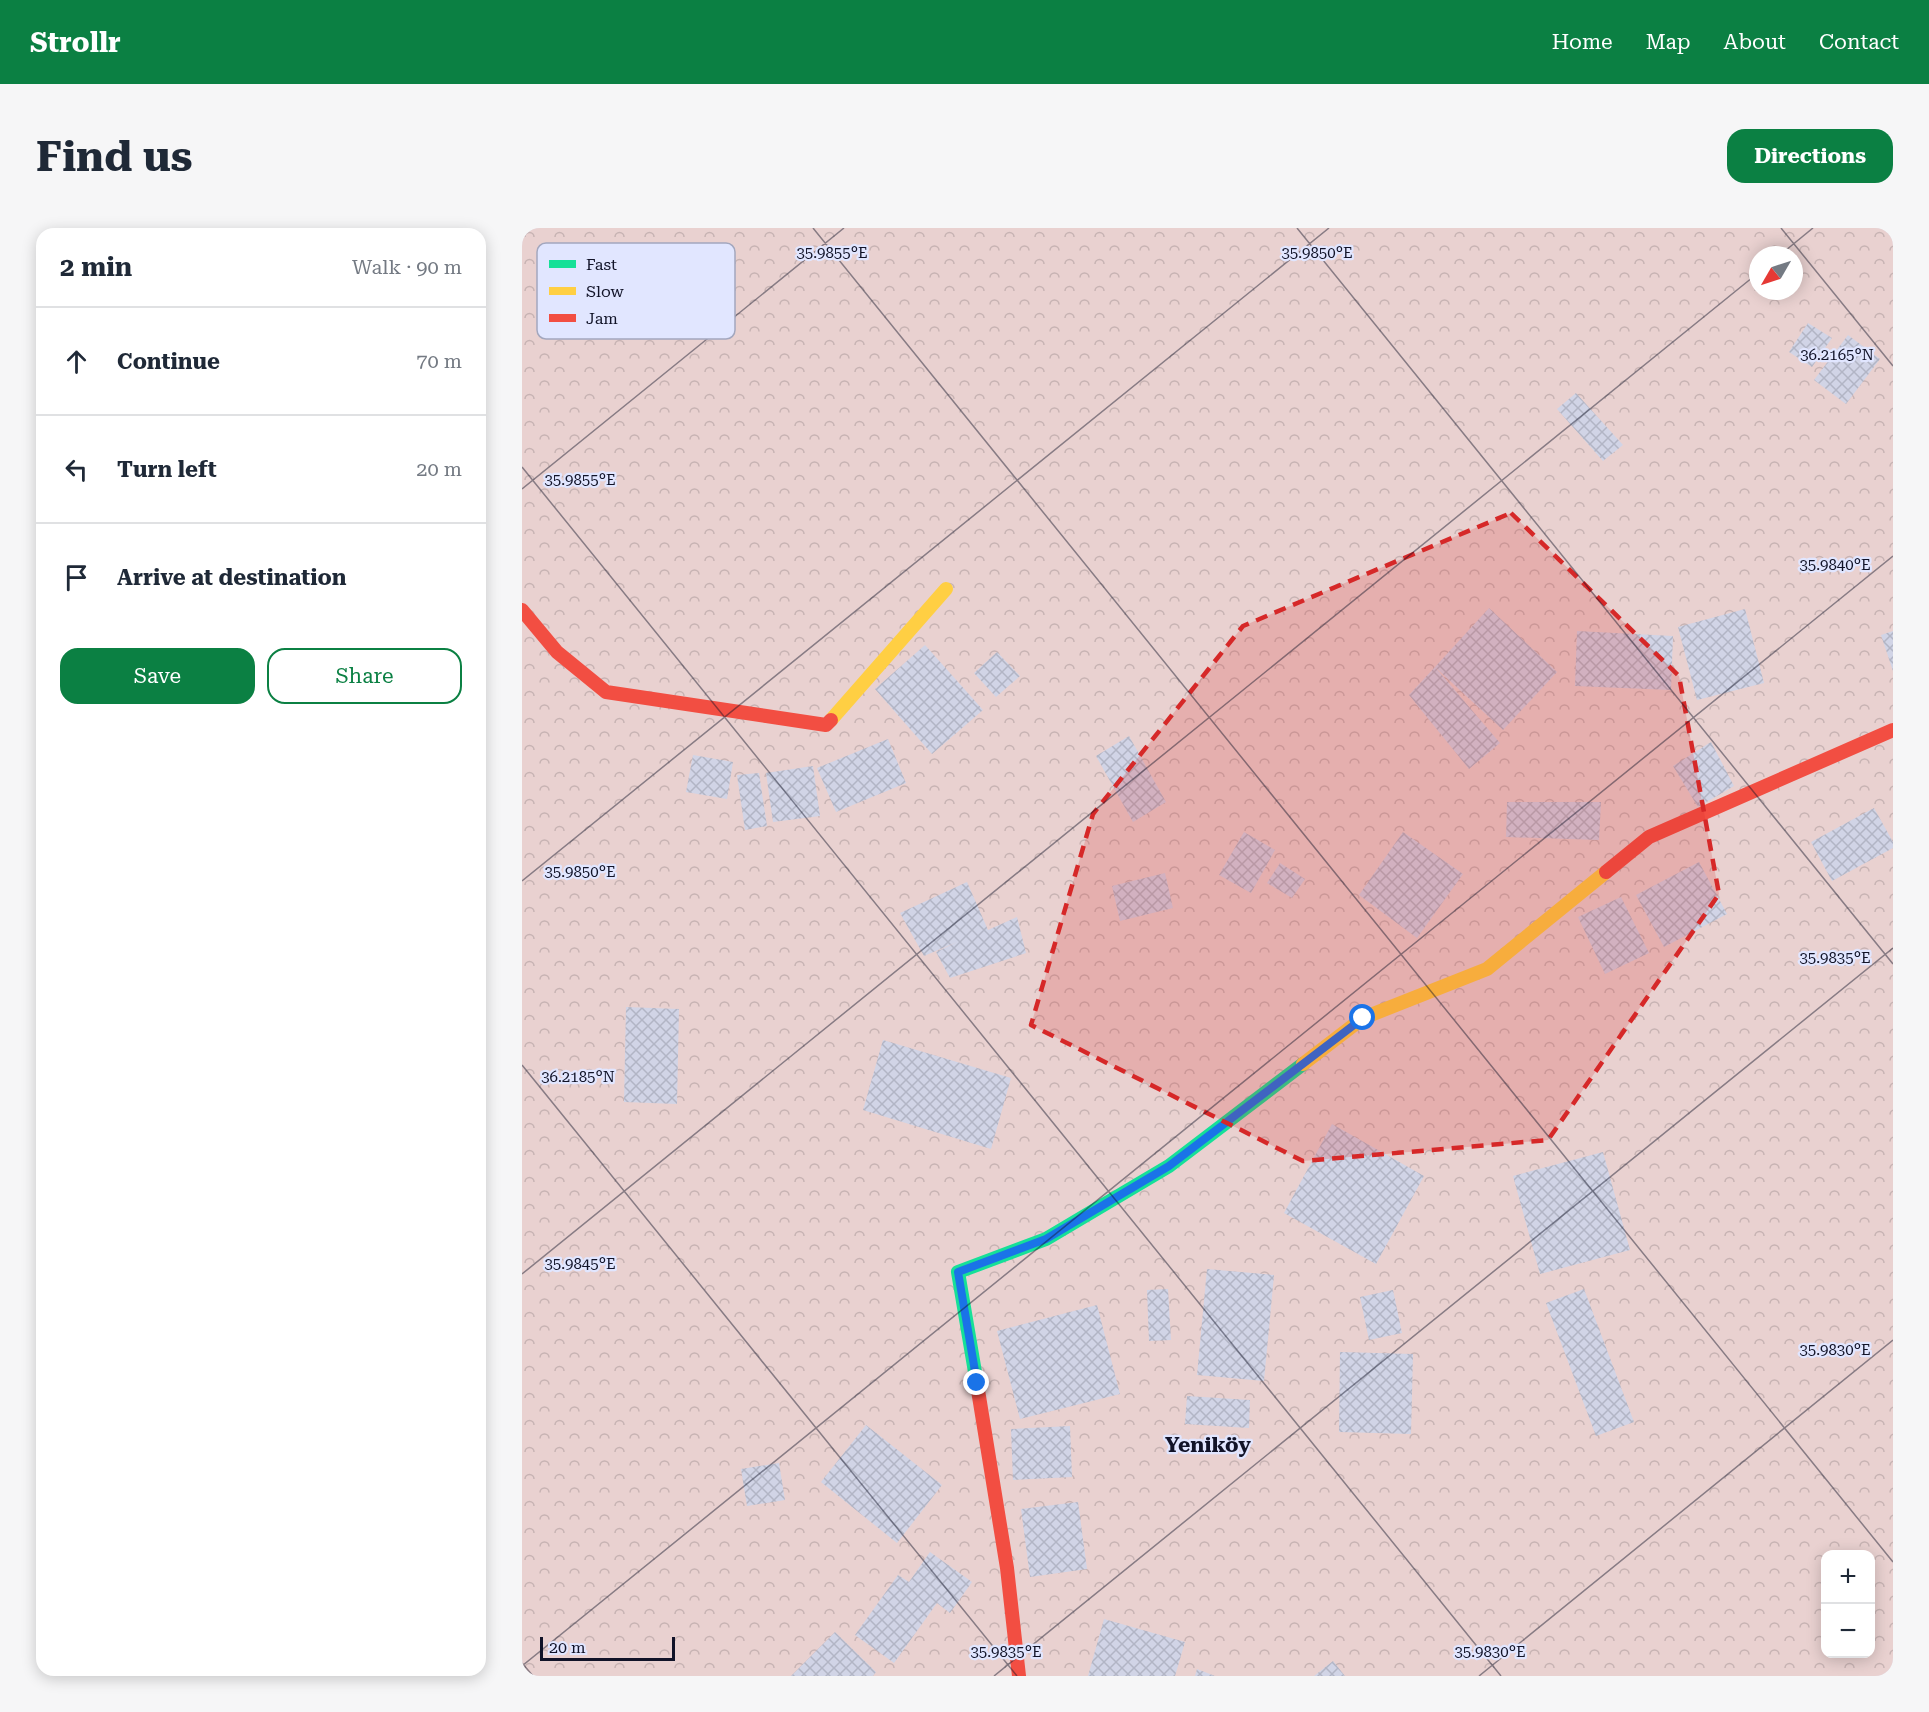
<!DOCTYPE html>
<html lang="en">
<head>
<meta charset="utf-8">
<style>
  :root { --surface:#fff; --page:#f6f6f7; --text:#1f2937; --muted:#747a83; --line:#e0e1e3; --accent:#0b8043 }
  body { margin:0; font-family:"Roboto Serif",serif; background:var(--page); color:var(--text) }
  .controls { position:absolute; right:18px; bottom:18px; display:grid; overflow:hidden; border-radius:12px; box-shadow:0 3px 15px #0003 }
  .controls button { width:54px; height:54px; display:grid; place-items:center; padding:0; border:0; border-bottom:2px solid var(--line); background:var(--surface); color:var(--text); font:30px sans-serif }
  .compass { position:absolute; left:1227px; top:18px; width:54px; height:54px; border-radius:50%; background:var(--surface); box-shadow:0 3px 15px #0003; rotate:231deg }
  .scale { position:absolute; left:18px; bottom:15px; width:135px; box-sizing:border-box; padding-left:6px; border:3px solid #111328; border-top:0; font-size:16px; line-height:21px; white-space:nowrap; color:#111328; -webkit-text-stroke:4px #e1e6ff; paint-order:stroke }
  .stop { position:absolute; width:18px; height:18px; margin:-14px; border:4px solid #1a73e8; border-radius:50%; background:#fff }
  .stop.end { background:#1a73e8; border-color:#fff; box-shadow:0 2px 6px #0008 }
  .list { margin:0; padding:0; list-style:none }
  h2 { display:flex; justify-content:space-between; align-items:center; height:78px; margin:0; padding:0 24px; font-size:26px }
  h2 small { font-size:20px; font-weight:400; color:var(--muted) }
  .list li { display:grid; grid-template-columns:39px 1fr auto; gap:18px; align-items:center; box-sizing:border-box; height:108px; padding:0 24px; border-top:2px solid var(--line) }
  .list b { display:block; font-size:22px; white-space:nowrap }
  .list em { font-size:20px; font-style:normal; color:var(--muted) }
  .actions { display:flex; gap:12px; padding:18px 24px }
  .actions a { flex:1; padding:14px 0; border:2px solid var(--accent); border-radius:18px; text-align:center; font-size:21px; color:var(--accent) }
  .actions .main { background:var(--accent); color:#fff }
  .icon { flex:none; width:33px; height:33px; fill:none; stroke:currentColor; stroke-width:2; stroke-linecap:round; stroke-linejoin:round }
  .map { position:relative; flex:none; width:1371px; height:1448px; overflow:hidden; border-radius:18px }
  header { display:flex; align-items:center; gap:36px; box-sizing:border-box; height:84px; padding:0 30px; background:var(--accent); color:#fff }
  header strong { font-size:28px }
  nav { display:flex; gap:33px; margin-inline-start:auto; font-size:21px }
  .intro { display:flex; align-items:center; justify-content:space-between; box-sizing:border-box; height:144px; padding:0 36px }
  h1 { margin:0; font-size:42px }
  .button { padding:15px 27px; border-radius:18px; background:var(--accent); color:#fff; font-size:21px; font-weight:700 }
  main { display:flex; gap:36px; padding:0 36px }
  aside { flex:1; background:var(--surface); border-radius:18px; box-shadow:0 3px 15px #0003 }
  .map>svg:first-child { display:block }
  .forest { fill:url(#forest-crowns); fill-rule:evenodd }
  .building { fill:url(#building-cross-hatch) }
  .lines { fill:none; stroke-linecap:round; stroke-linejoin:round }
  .fast { stroke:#16e098; stroke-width:14 }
  .slow { stroke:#ffcf43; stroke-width:14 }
  .jam { stroke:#f24e42; stroke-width:14 }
  .route { stroke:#1a73e8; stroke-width:8 }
  .marked { fill:#d62828; fill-opacity:0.2; stroke:#d62828; stroke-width:4.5; stroke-dasharray:12 8; stroke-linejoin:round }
  .ticks { fill:none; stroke:#111328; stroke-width:1.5; stroke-opacity:0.45 }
  .labels { text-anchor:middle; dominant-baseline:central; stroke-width:4.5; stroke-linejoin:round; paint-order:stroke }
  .quarter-label { font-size:21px; font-weight:bold; fill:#111328; stroke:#e1e6ff }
  .key { fill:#e1e6ff; stroke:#a3a7be; stroke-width:1.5 }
  .key-label { font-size:16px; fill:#111328 }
  .ticks-label { font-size:15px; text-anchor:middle; fill:#111328; stroke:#e1e6ff; stroke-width:4.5; stroke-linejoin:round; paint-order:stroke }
</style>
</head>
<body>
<header>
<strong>Strollr</strong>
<nav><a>Home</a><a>Map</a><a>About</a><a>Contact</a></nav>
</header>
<div class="intro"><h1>Find us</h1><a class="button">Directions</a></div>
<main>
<aside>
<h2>2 min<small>Walk · 90 m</small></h2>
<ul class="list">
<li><svg class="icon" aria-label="ahead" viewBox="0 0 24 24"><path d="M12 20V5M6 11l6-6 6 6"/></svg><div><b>Continue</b></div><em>70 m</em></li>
<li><svg class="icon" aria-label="left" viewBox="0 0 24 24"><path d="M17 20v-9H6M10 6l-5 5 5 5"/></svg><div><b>Turn left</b></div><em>20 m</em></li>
<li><svg class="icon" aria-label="arrive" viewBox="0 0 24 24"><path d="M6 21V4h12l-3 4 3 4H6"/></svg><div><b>Arrive at destination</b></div></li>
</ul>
<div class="actions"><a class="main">Save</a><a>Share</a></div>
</aside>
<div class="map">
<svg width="1371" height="1448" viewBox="0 0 1371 1448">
  <defs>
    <pattern id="forest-crowns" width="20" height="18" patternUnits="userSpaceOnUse" patternTransform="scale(1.5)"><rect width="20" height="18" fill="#e9d1d0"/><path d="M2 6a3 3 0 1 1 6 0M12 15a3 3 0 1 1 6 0" fill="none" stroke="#c7b3b3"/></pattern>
    <pattern id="building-cross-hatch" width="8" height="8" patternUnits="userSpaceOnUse" patternTransform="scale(1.5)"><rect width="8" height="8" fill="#d1d4e6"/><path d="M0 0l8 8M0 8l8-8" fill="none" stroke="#b2b5c5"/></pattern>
  </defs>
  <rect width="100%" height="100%" fill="#e8eaf8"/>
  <path class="forest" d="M0 0H1371V1448H0ZM1236 27H1272V63H1236ZM1304 1326H1348V1426H1304Z"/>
  <path class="building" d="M1286 95 1310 110 1290 139 1267 124Z
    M1326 107 1358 131 1324 176 1292 152Z
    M1054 165 1101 217 1081 233 1035 181Z
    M967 380 1035 444 981 502 913 439Z
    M1223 381 1242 455 1175 472 1156 399Z
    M1055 403 1151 408 1149 462 1053 458Z
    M1371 403V443L1359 407Z
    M403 417 461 482 410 526 353 461Z
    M475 424 498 448 474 469 452 445Z
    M913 439 978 515 947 541 887 467Z
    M607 508 644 574 611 594 574 528Z
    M366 511 384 555 314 584 295 540Z
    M1189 514 1212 558 1176 579 1151 538Z
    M171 527 211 534 205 571 164 564Z
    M291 538 298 588 251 594 244 545Z
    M237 545 245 598 223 602 215 547Z
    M985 574H1079L1077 612 984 609Z
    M1352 580 1371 614V620L1310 653 1289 614Z
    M722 604 753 622 729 665 697 647Z
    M881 604 941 646 895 710 837 667Z
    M1177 634 1205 686 1142 719 1114 667Z
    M758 635 783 651 770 670 745 655Z
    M643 645 651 680 598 693 590 658Z
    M445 654 466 702 495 689 504 725 428 750 414 724 435 714 402 728 378 685Z
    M1099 669 1127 725 1083 746 1056 689Z
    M104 779 157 781 155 876 102 874Z
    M361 812 489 850 469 921 341 882Z
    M810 896 902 948 854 1036 762 985Z
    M1081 924 1108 1022 1018 1046 991 948Z
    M685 1041 752 1047 742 1153 675 1147Z
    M646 1061 649 1112 627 1113 625 1062Z
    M1062 1061 1112 1194 1074 1208 1024 1075Z
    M871 1062 880 1105 847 1112 838 1069Z
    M575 1077 598 1166 498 1191 475 1103Z
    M818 1124 891 1126 889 1206 817 1204Z
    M665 1168 728 1172 727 1200 663 1196Z
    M344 1197 420 1257 375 1315 299 1254Z
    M548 1198 550 1249 491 1252 489 1201Z
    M257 1235 263 1272 225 1278 219 1241Z
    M556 1274 565 1341 508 1349 499 1281Z
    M408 1324 450 1354 428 1385 415 1375 372 1435 333 1407 376 1347 387 1354Z
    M582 1391 663 1414 653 1448H566Z
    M313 1404 354 1444 351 1448H269Z
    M811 1433 823 1448H792Z
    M675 1441 693 1448H673Z"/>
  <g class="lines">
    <path class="fast" d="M454 1150 436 1044 524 1011 647 938 781 836"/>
    <path class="slow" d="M309 492 424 361
      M781 836 841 790 965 741 1084 644"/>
    <path class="jam" d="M0 382 35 424 84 464 304 497 309 492
      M1084 644 1127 609 1371 502
      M454 1150 485 1340 497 1448"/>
  </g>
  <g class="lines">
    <path class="route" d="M455 1155 436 1044 524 1011 647 938 841 790"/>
  </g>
  <path class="marked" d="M989 285 1157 448 1197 666 1026 912 781 933 509 797 571 586 721 398Z"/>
  <path class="ticks" d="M291 0 1371 1334M775 0 1371 736M1259 0 1371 138M1258 27 1291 0M0 239 979 1448M0 261 322 0M0 653 807 0M0 837 495 1448M0 1046 1236 45M0 1435 11 1448M0 1438 1371 328M472 1448 1371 720M957 1448 1371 1112"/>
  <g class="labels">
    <g class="quarter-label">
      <text x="686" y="1217">Yeniköy</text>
    </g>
  </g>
  <rect x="15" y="15" width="198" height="96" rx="9" class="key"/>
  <rect x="27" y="32" width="27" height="8" fill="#16e098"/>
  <rect x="27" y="59" width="27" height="8" fill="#ffcf43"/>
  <rect x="27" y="86" width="27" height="8" fill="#f24e42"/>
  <g class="key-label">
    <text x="64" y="42">Fast</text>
    <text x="64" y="69">Slow</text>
    <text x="64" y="96">Jam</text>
  </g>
  <g class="ticks-label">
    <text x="310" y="30">35.9855°E</text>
    <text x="795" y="30">35.9850°E</text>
    <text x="1315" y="132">36.2165°N</text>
    <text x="58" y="257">35.9855°E</text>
    <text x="1313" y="342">35.9840°E</text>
    <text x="58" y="649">35.9850°E</text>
    <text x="1313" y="735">35.9835°E</text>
    <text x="56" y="854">36.2185°N</text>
    <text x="58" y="1041">35.9845°E</text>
    <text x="1313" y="1127">35.9830°E</text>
    <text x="484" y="1429">35.9835°E</text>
    <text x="968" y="1429">35.9830°E</text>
  </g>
</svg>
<div class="controls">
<button>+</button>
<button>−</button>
</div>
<svg class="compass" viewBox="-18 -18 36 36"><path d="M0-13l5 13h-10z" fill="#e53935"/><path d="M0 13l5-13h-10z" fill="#747a83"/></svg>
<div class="scale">20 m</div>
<div class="stop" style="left:841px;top:790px"></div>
<div class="stop end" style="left:455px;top:1155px"></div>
</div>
</main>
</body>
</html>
